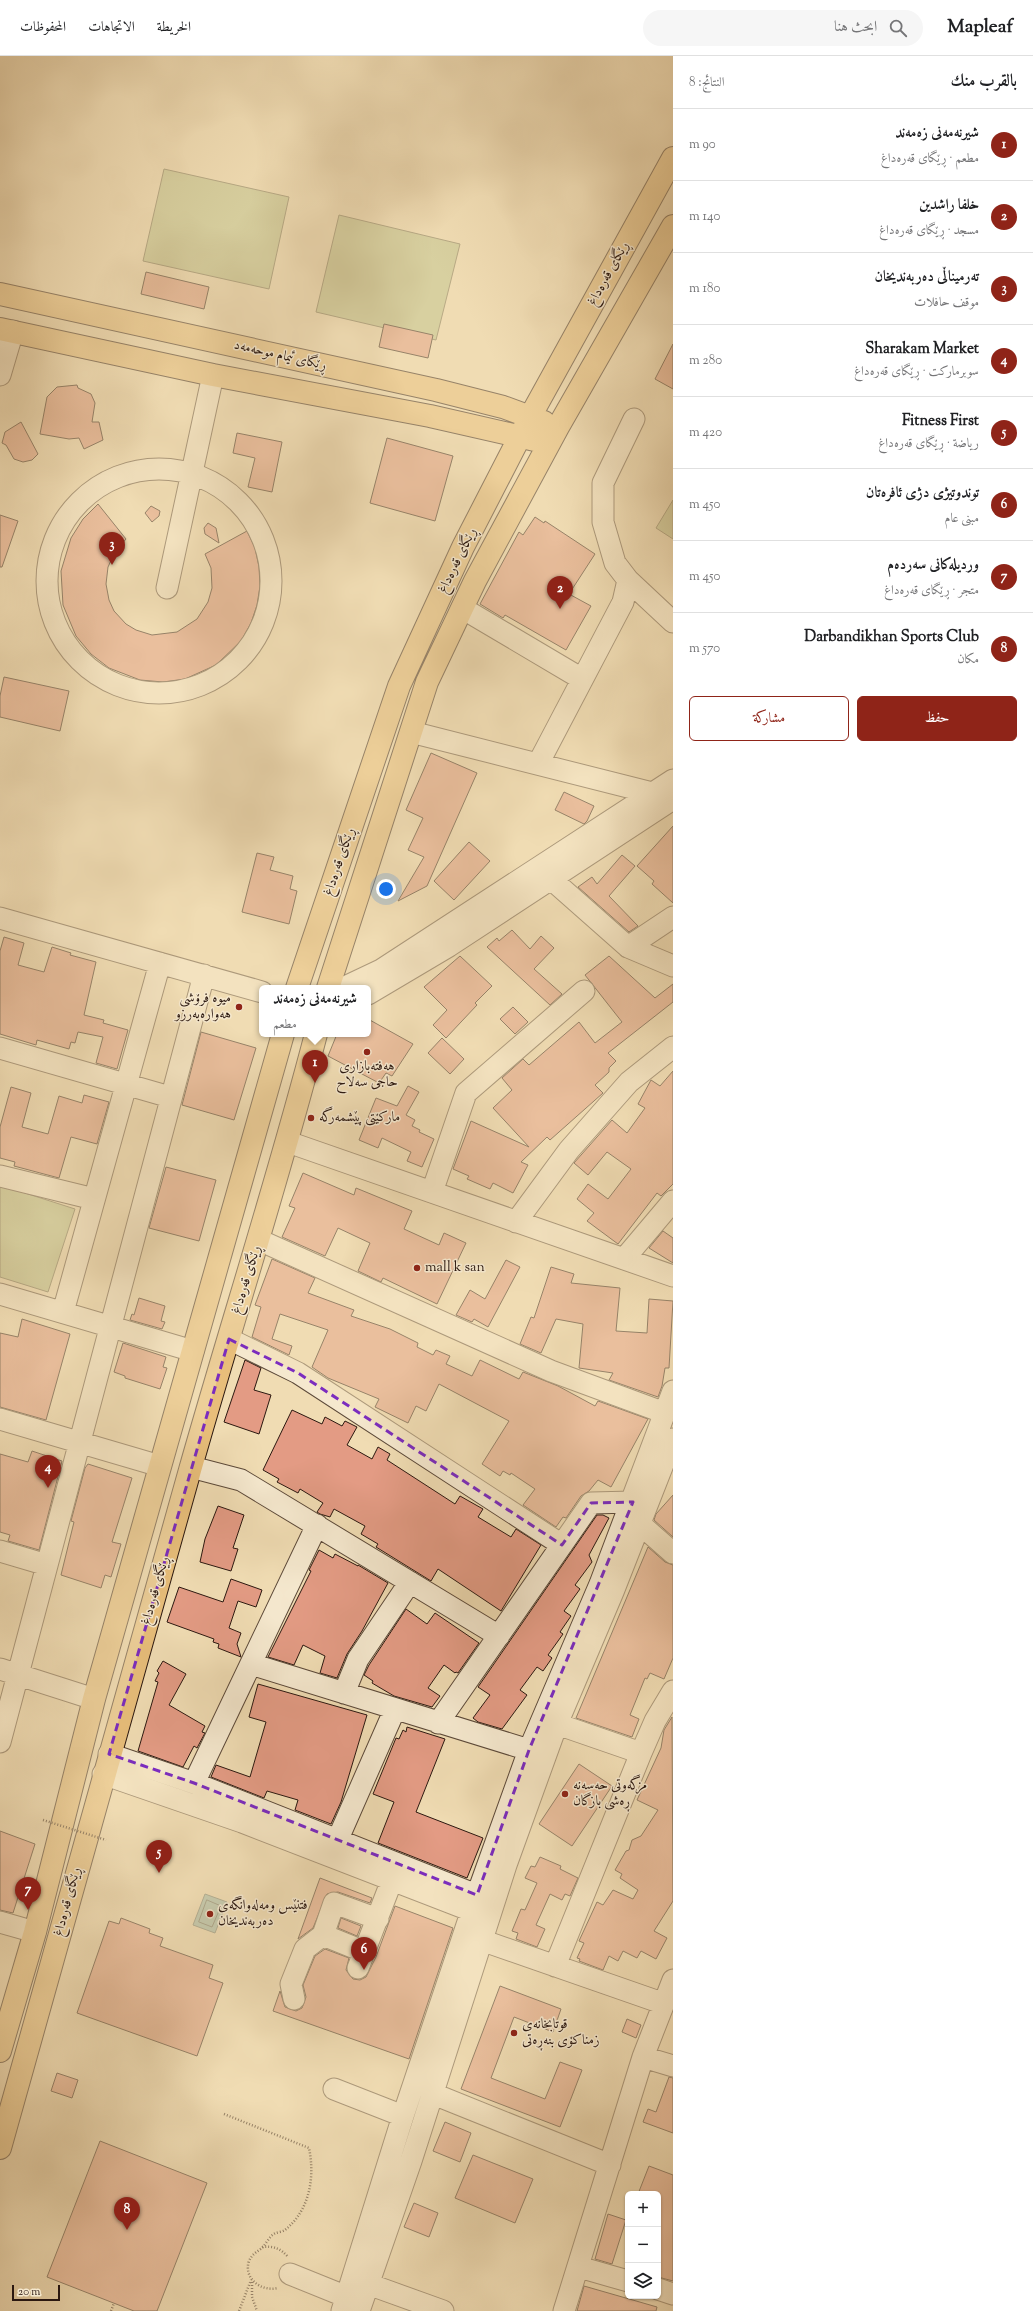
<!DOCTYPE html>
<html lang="ar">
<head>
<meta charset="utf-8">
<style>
  :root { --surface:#fff; --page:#f6f6f6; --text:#202124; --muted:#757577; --line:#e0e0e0; --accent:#8f2418 }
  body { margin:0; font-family:"Sorts Mill Goudy",Amiri,serif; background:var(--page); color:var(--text); direction:rtl }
  .controls { position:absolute; right:12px; bottom:12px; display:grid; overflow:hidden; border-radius:6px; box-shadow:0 1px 3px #0004 }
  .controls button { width:36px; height:36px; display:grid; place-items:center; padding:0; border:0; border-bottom:1px solid var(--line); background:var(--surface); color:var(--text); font:20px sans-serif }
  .scale { position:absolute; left:12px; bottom:10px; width:48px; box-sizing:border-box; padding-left:4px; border:2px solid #2b1810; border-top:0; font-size:11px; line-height:14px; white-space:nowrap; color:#2b1810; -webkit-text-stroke:3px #f5e8ce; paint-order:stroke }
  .you { position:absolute; left:386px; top:833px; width:14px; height:14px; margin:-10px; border:3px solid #fff; border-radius:50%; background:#1a73e8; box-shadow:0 0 0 6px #1a73e833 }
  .badge { display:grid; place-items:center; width:26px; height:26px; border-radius:50%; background:var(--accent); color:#fff; font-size:13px; font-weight:700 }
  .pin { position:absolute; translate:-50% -33px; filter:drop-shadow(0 1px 2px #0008) }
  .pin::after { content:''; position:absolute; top:21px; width:14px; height:12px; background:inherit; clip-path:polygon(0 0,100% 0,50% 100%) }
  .popup { position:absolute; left:259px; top:929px; width:112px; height:52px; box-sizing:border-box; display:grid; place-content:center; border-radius:6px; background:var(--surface); filter:drop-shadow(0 1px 3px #0005); font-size:13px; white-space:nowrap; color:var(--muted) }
  .popup b { font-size:15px; color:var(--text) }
  .popup::after { content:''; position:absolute; left:50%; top:100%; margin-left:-8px; border:8px solid transparent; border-top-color:var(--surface) }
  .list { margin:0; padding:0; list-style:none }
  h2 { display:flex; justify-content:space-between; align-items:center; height:52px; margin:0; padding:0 16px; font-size:17px }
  h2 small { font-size:13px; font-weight:400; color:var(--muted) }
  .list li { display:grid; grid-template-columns:26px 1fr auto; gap:12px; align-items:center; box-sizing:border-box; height:72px; padding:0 16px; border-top:1px solid var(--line) }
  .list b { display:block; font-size:15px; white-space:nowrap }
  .list p { margin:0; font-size:13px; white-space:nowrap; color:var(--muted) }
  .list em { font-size:13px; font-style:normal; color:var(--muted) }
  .actions { display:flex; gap:8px; padding:12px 16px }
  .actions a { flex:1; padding:9px 0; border:1px solid var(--accent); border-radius:6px; text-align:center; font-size:14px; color:var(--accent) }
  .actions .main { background:var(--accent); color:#fff }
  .icon { flex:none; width:22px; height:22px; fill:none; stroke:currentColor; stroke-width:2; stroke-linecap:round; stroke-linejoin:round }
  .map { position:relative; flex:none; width:673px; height:2255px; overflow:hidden; direction:ltr }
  header { display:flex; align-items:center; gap:24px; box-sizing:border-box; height:56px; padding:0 20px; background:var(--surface); border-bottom:1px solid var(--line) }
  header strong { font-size:19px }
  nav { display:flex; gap:22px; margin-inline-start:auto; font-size:14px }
  .search { width:280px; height:36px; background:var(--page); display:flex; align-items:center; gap:10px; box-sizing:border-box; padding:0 14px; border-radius:22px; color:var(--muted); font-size:15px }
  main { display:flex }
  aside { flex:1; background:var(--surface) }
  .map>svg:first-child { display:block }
  .green { fill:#bbc08b; stroke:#736c4e }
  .water { fill:#9abbae; stroke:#6e7a6f }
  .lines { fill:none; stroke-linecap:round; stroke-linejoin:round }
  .shore { stroke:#626a5f; stroke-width:1 }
  .building { fill:#e39b84; stroke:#2b1810 }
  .minor-casing { stroke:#5c4939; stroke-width:23 }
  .major-casing { stroke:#2b1810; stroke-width:24 }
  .path { stroke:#2b1810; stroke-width:2.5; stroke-dasharray:1 2; stroke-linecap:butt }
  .minor { stroke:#f5e8ce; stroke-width:21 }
  .major { stroke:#e8be7a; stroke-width:22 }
  .path-bridge { stroke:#2b1810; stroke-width:2.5; stroke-dasharray:1 2; stroke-linecap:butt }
  .marked { fill:none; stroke:#7b2cbf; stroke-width:3; stroke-dasharray:8 5; stroke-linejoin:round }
  .poi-dot { fill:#8f2418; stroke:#f5e8ce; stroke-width:1.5 }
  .labels { text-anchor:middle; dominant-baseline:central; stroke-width:3; stroke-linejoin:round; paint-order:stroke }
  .street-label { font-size:14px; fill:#2b1810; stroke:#f5e8ce }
  .poi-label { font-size:14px; fill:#2b1810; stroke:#f5e8ce; text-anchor:start }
</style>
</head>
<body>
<header>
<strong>Mapleaf</strong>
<div class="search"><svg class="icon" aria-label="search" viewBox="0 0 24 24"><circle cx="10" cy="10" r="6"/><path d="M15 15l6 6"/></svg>ابحث هنا</div>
<nav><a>الخريطة</a><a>الاتجاهات</a><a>المحفوظات</a></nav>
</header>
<main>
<aside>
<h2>بالقرب منك<small>النتائج: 8</small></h2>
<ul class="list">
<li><span class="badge">1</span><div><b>شیرنەمەنی زەمەند</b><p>مطعم · ڕێگای قەرەداغ</p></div><em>90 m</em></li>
<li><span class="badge">2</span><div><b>خلفا راشدين</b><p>مسجد · ڕێگای قەرەداغ</p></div><em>140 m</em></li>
<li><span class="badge">3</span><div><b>تەرمیناڵی دەربەندیخان</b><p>موقف حافلات</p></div><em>180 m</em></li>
<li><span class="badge">4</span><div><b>Sharakam Market</b><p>سوبرماركت · ڕێگای قەرەداغ</p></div><em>280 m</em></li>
<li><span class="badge">5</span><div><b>Fitness First</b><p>رياضة · ڕێگای قەرەداغ</p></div><em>420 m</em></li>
<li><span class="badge">6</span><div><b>توندوتیژی دژی ئافرەتان</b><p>مبنى عام</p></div><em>450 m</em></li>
<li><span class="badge">7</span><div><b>وردیلەکانی سەردەم</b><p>متجر · ڕێگای قەرەداغ</p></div><em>450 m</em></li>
<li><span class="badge">8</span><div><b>Darbandikhan Sports Club</b><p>مكان</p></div><em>570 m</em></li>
</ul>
<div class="actions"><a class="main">حفظ</a><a>مشاركة</a></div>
</aside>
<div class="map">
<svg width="673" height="2255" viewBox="0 0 673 2255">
  <rect width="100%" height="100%" fill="#f0dcb3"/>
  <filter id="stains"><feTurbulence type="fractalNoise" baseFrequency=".005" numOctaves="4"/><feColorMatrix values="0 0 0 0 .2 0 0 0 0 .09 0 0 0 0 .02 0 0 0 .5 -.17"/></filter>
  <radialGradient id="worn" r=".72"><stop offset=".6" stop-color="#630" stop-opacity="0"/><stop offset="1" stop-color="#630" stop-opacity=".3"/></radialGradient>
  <path class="green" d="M164 113 289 141 269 233 143 205Z
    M339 159 460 188 436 284 316 256Z
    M673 444V483L656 472Z
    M0 1129 75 1153 48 1236 0 1221Z"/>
  <path class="water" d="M205 1838 227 1846 215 1877 193 1869Z"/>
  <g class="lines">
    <path class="shore" d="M207 1844 221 1850 212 1871 199 1866Z"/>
  </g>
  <path class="building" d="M146 216 209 231 204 253 141 238Z
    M384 268 433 279 428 302 379 291Z
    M673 288V333L655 323Z
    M77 329 78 332 91 338 95 347 92 366H99L103 384 84 393 79 382 69 383 40 378 47 341 57 331Z
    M21 366 38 398 32 404 23 406 14 403 6 389 2 387 5 376Z
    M237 377 282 386 272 436 248 431 255 402 233 397Z
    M387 382 453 400 435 465 370 447Z
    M98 448 126 483 115 496 108 511 106 528 109 544 114 555 126 568 136 574 152 579 177 576 197 563 208 546 212 532 211 512 205 498 247 475 255 492 259 511 260 530 257 549 251 567 241 585 216 609 185 623 163 626 140 624 109 612 91 598 76 580 63 549 61 515 71 482 83 463Z
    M151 450 160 455 159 460 152 466 145 457Z
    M0 459 18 465 2 511H0Z
    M535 461 544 467 545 465 595 498 569 538 591 550 566 594 505 559 503 562 480 548 519 476 523 479Z
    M208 467 216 472 219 487 205 478 204 472Z
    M4 621 69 635 60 675 0 661V640Z
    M431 697 477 717 427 830 398 845 424 801 408 794 423 762 406 754Z
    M564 736 594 750 587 765 584 768 555 754Z
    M673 770V847L652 828 654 825 637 810Z
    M469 786 490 805 454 844 434 825Z
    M257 797 274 801 270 814 293 820 290 833 297 835 289 868 242 856Z
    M622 799 635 810 609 840 638 870 629 876 578 831 592 821 597 828Z
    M512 874 530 893 541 880 554 892 534 913 562 938 550 949 487 891 497 882 499 885Z
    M4 881 24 887 18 909 44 916 52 891 71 897 70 899 96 906 84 959 104 964 103 967 128 974 117 1013 96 1007 103 981 78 976 75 987 71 986 69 993 37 984 36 989 0 978V895Z
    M460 900 492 930 475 947 477 949 446 982 433 969 447 954 424 931Z
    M609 900 655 942 673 928V946L608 997 616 1005 609 1012V1016L595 1029 603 1037 550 1084 547 1081 521 1106 528 1109 513 1137 493 1127 490 1133 467 1123 469 1120 453 1113 471 1065 529 1091 493 1052 512 1034 502 1022 523 1003 529 1009 579 966 595 987 622 966 585 919Z
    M513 951 528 966 515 978 500 963Z
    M368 963 413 988 392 1020 386 1017 379 1027 328 1000 337 978H368Z
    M201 976 256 992 234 1064 182 1049Z
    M442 982 464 1003 450 1018 428 997Z
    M673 1015V1128L661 1140 657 1137 618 1188 587 1165 594 1157 577 1143 588 1128 608 1143 631 1113 607 1096 588 1119 574 1107 612 1064 627 1077 645 1052 638 1048 651 1024 660 1030Z
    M408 1030 419 1036 406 1059 415 1064 412 1070 420 1074 419 1076 434 1083 422 1111 407 1105 411 1096 382 1082 378 1092 359 1084 376 1042 397 1050Z
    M11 1031 31 1037 22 1071 48 1078 59 1040 82 1047 84 1039 109 1046 97 1088 71 1081 59 1122 14 1110 15 1106 0 1102V1071Z
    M166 1111 216 1124 199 1185 149 1172Z
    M303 1117 354 1139 356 1132 412 1155 404 1173 439 1189 444 1177 466 1187 437 1248 383 1222 381 1226 358 1215 370 1187 338 1172 325 1200 282 1181 295 1152 289 1150Z
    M663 1175 673 1182V1207L649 1192Z
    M272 1203 315 1222 308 1237 354 1254 351 1260 390 1273 418 1287 417 1291 433 1299 436 1294 450 1300 446 1308 472 1320 480 1304 519 1323 523 1316 558 1330 595 1350 598 1345 648 1363 611 1431 598 1424 589 1435 581 1440 566 1462 563 1461 556 1471 523 1449 535 1433 511 1417 510 1419 503 1415 500 1420 482 1408 509 1365 439 1328 426 1355 416 1350 408 1367 375 1351 379 1343 328 1322 312 1311 328 1274 280 1258 272 1283 292 1290 289 1299 252 1281 261 1251 255 1249Z
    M506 1204 520 1211 488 1271 474 1263 472 1266 456 1259 470 1234 485 1243Z
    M551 1211 574 1218 571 1227 620 1232 616 1275 647 1277 649 1243 673 1245 669 1312H665L662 1330 658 1341 609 1324 613 1317 579 1312 583 1268 556 1263 541 1297 520 1288 531 1261 534 1262Z
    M139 1242 165 1250 161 1265 165 1266 162 1273 130 1264 132 1258 134 1259Z
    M22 1263 70 1278 46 1364 0 1351V1277L18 1281Z
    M123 1287 166 1301 163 1311 167 1312 160 1333 125 1322V1320L114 1316Z
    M245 1304 261 1312 254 1334 271 1339 259 1378 224 1366Z
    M292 1354 322 1368 325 1361 342 1370 345 1365 357 1371 347 1389 372 1403 378 1391 390 1398 387 1404 455 1448 460 1440 483 1453 478 1461 511 1481 516 1473 541 1489 501 1555 438 1513 431 1525 376 1491 378 1488 361 1478 365 1470 334 1453 330 1461 320 1458 317 1456 323 1447 300 1433 298 1437 277 1426 279 1423 263 1414Z
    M32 1395 62 1405 39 1494 8 1485 10 1479 0 1476V1398L28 1406Z
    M88 1408 132 1422 112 1486 121 1488 111 1521 105 1519 101 1532 61 1519 74 1466 71 1465 85 1412Z
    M673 1439V1481L654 1464 656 1458Z
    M218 1450 244 1459 233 1492 238 1493 231 1515 200 1506 205 1483Z
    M597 1459H603L609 1462 589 1499 592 1506 575 1529 580 1533 564 1555 571 1560 560 1576 563 1578 548 1599 552 1602 543 1615 537 1611 520 1634 527 1639 502 1673 478 1666 473 1662 490 1639 478 1631Z
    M648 1491 665 1506 673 1509V1602L664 1623 650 1617 647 1623 645 1622 630 1659 639 1663 632 1681 576 1662Z
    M319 1494 333 1502 335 1498 358 1510V1509L388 1527 362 1575 347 1598 337 1622 320 1617 325 1600 303 1589 294 1609 268 1601 311 1515 309 1514Z
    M231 1523 262 1534 256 1551 238 1545 229 1572 241 1577 237 1588 241 1601 218 1592 219 1588 213 1586 214 1583 167 1566 179 1531 223 1546Z
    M406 1553 427 1568 435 1557 479 1587 458 1617 456 1616 455 1617 444 1609 428 1632 440 1640 432 1651 394 1640 372 1627 373 1625 364 1619 369 1609Z
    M163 1605 186 1618 169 1649 205 1670 202 1676 205 1677 197 1692 194 1690 183 1711 138 1695 158 1626 155 1625 159 1617 157 1615Z
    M258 1628 367 1659 341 1746 331 1768 295 1754 298 1744 267 1735 264 1742 211 1721 216 1709 250 1721 266 1666 249 1661Z
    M672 1661 673 1845 654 1875 667 1882 656 1903 641 1895 637 1902 623 1895 618 1905 609 1900 603 1914 579 1905 580 1903 577 1902 584 1887 579 1885 597 1846 603 1849 613 1834 633 1843 638 1834 620 1822 622 1818 615 1814 626 1795 629 1794 632 1784 641 1780 658 1754 637 1744 661 1692 664 1674Z
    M407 1671 445 1683 416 1756 483 1782 467 1822 378 1787 394 1746 373 1738 396 1682 399 1683 403 1674 406 1676Z
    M579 1708 612 1730 572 1790 539 1768Z
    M0 1775 35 1788 13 1857 0 1854Z
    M540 1801 561 1810 560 1813 578 1822 570 1840 565 1838 562 1844 550 1838 536 1869 545 1873 537 1891 516 1883 518 1877 512 1875 521 1853 525 1854 537 1827 525 1822 531 1810 535 1811Z
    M320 1822 372 1842 370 1847 338 1836 327 1838 313 1872 298 1883Z
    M395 1850 453 1872 409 2003 273 1955 280 1935 285 1951 296 1955 302 1952 306 1941 303 1929 315 1900 325 1893 349 1902 346 1914 353 1923 360 1924 366 1921 376 1901Z
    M121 1862 150 1873 149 1877 163 1882 160 1890 213 1909 209 1922 223 1927 197 2000 77 1957 109 1865 119 1868Z
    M341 1862 361 1870 357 1880 338 1872Z
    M500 1930 561 1953 553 1976 514 1961 491 2022 545 2043 560 2006 582 2014 560 2071 461 2033Z
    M627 1963 641 1969 636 1982 622 1976Z
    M57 2017 78 2024 72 2042 51 2035Z
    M669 2021 673 2022V2077L643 2066 648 2053 656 2056Z
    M445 2066 471 2077 460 2106 433 2095Z
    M100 2085 207 2127 157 2255H134L47 2221Z
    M473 2099 533 2123 515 2167 455 2142Z
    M649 2110 673 2119V2225L658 2221V2138H638Z
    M414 2147 438 2157 429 2181 404 2171Z
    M608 2158 626 2164 612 2208 595 2203Z
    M584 2230 657 2251 656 2255H577Z"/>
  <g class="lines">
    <g class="minor-casing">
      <path id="minor" d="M0 319 13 275
        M634 363 603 427V466L615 507 628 524 673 566
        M47 525a112 112 0 1 1 224 0a112 112 0 1 1-224 0Z
        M167 532 213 319
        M462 552 582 623
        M411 676 652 737
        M538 708 623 546 628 524
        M542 815 628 891 673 910
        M0 862 262 936
        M628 891 673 861
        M343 932 381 914 673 724
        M368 938 449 890 673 743
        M0 992 170 1041
        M288 1086 673 1220
        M0 1120 94 1143
        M432 1136 466 1037 584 935
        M516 1166 569 1094 629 1026 673 991
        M259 1184 551 1315 665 1357
        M624 1203 673 1145
        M0 1238 193 1295
        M63 1256 160 907
        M229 1283 298 1317 562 1489
        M0 1363 160 1410
        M191 1411 241 1424 499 1580
        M640 1468 673 1497
        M0 1495 47 1509
        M251 1608 529 1694
        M0 1613 94 1643
        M344 1637 358 1603 410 1526
        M438 1667 591 1447 633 1446
        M557 1668 641 1697
        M0 1686 204 919
        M109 1698 194 1727 489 1844
        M103 1718 242 1766 485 1860
        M194 1727 317 1469
        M337 1785 395 1653
        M0 1866 35 1876
        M481 1884 662 1947
        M365 1896 323 1879 334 1847 378 1863
        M555 1910 641 1697 655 1665 673 1635
        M358 1912 392 1824
        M294 1943 291 1928 305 1893 323 1879
        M643 2001 673 2010
        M334 2033 403 2060
        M431 2037 610 2109
        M579 2211 628 2225
        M290 2218 347 2241
        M368 2228 443 2255
        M658 2233 673 2238
        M342 2255 403 2060 477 1839 529 1694 600 1528 673 1335
        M359 2255 411 2105 506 1809 557 1668 613 1536 673 1383
        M564 2255 643 2001 673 1924"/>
    </g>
    <g class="major-casing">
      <path id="major" d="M0 238 436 334 503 351 544 366
        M0 273 213 319 430 360 535 384
        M297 932 399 630 463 491 530 361 673 102
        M328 932 427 626 475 525 558 371 673 170
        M0 1995 35 1876 94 1643 283 978
        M0 2092C62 1866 125 1640 190 1414 231 1269 278 1125 316 978"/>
    </g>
    <path class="path" d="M224 2058 309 2092C315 2121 310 2154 285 2174 282 2176 277 2176 274 2178 269 2181 266 2188 262 2192 257 2196 252 2198 249 2205 243 2223 262 2236 278 2232
      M262 2191C274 2190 280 2192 288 2201
      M252 2226V2241L257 2255
      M111 2255 114 2247
      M239 2255 251 2224"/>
    <use href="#minor" class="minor"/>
    <use href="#major" class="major"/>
    <path class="path-bridge" d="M43 1764 106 1784"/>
  </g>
  <path d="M0 0H673V2255H0ZM229 1283 298 1317 562 1489 591 1447 633 1446 529 1694 477 1839 194 1727 109 1698Z" fill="#f0dcb3" fill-opacity=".55" fill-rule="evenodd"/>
  <path class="marked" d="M229 1283 298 1317 562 1489 591 1447 633 1446 529 1694 477 1839 194 1727 109 1698Z"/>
  <g class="poi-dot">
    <circle cx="239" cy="951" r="4"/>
    <circle cx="367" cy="996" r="4"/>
    <circle cx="311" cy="1062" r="4"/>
    <circle cx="417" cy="1212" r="4"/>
    <circle cx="565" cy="1738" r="4"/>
    <circle cx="210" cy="1858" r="4"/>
    <circle cx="514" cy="1977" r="4"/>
  </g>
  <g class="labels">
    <g class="street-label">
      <text transform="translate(609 218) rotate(-61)">ڕێگای قەرەداغ</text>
      <text transform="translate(280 300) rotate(13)">ڕێگای ئیمام موحەمەد</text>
      <text transform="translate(458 505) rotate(-64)">ڕێگای قەرەداغ</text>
      <text transform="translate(340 806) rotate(-71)">ڕێگای قەرەداغ</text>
      <text transform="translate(247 1224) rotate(-73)">ڕێگای قەرەداغ</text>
      <text transform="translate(156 1535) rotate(-74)">ڕێگای قەرەداغ</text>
      <text transform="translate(68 1846) rotate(-75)">ڕێگای قەرەداغ</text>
    </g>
    <g class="poi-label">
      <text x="231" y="943" text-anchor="end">میوە فرۆشی<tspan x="231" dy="16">هەوارەبەرزو</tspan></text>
      <text x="367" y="1011" text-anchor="middle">هەفتەبازاری<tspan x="367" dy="16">حاجی سەلاح</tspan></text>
      <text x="319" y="1062">مارکێتی پێشمەرگە</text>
      <text x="425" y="1212">mall k san</text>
      <text x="573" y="1730">مزگەوتی حەسەنە<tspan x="573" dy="16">ڕەشی بازگان</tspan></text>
      <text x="218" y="1850">فتنێس ومەلەوانگەی<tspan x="218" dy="16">دەربەندیخان</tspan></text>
      <text x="522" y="1969">قوتابخانەی<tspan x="522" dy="16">زمناکۆی بنەڕەتی</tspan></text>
    </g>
  </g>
  <rect width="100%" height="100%" filter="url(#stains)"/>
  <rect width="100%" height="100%" fill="url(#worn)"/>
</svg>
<div class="controls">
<button>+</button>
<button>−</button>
<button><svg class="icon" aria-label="layers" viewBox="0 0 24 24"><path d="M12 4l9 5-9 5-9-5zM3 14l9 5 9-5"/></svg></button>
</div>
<div class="scale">20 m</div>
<div class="you"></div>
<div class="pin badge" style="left:315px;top:1027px">1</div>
<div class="popup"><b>شیرنەمەنی زەمەند</b>مطعم</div>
<div class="pin badge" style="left:560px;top:553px">2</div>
<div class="pin badge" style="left:112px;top:509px">3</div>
<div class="pin badge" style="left:48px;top:1432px">4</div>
<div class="pin badge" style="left:159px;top:1817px">5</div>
<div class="pin badge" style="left:364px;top:1914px">6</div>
<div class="pin badge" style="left:28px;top:1854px">7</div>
<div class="pin badge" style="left:127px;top:2174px">8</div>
</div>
</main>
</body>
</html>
